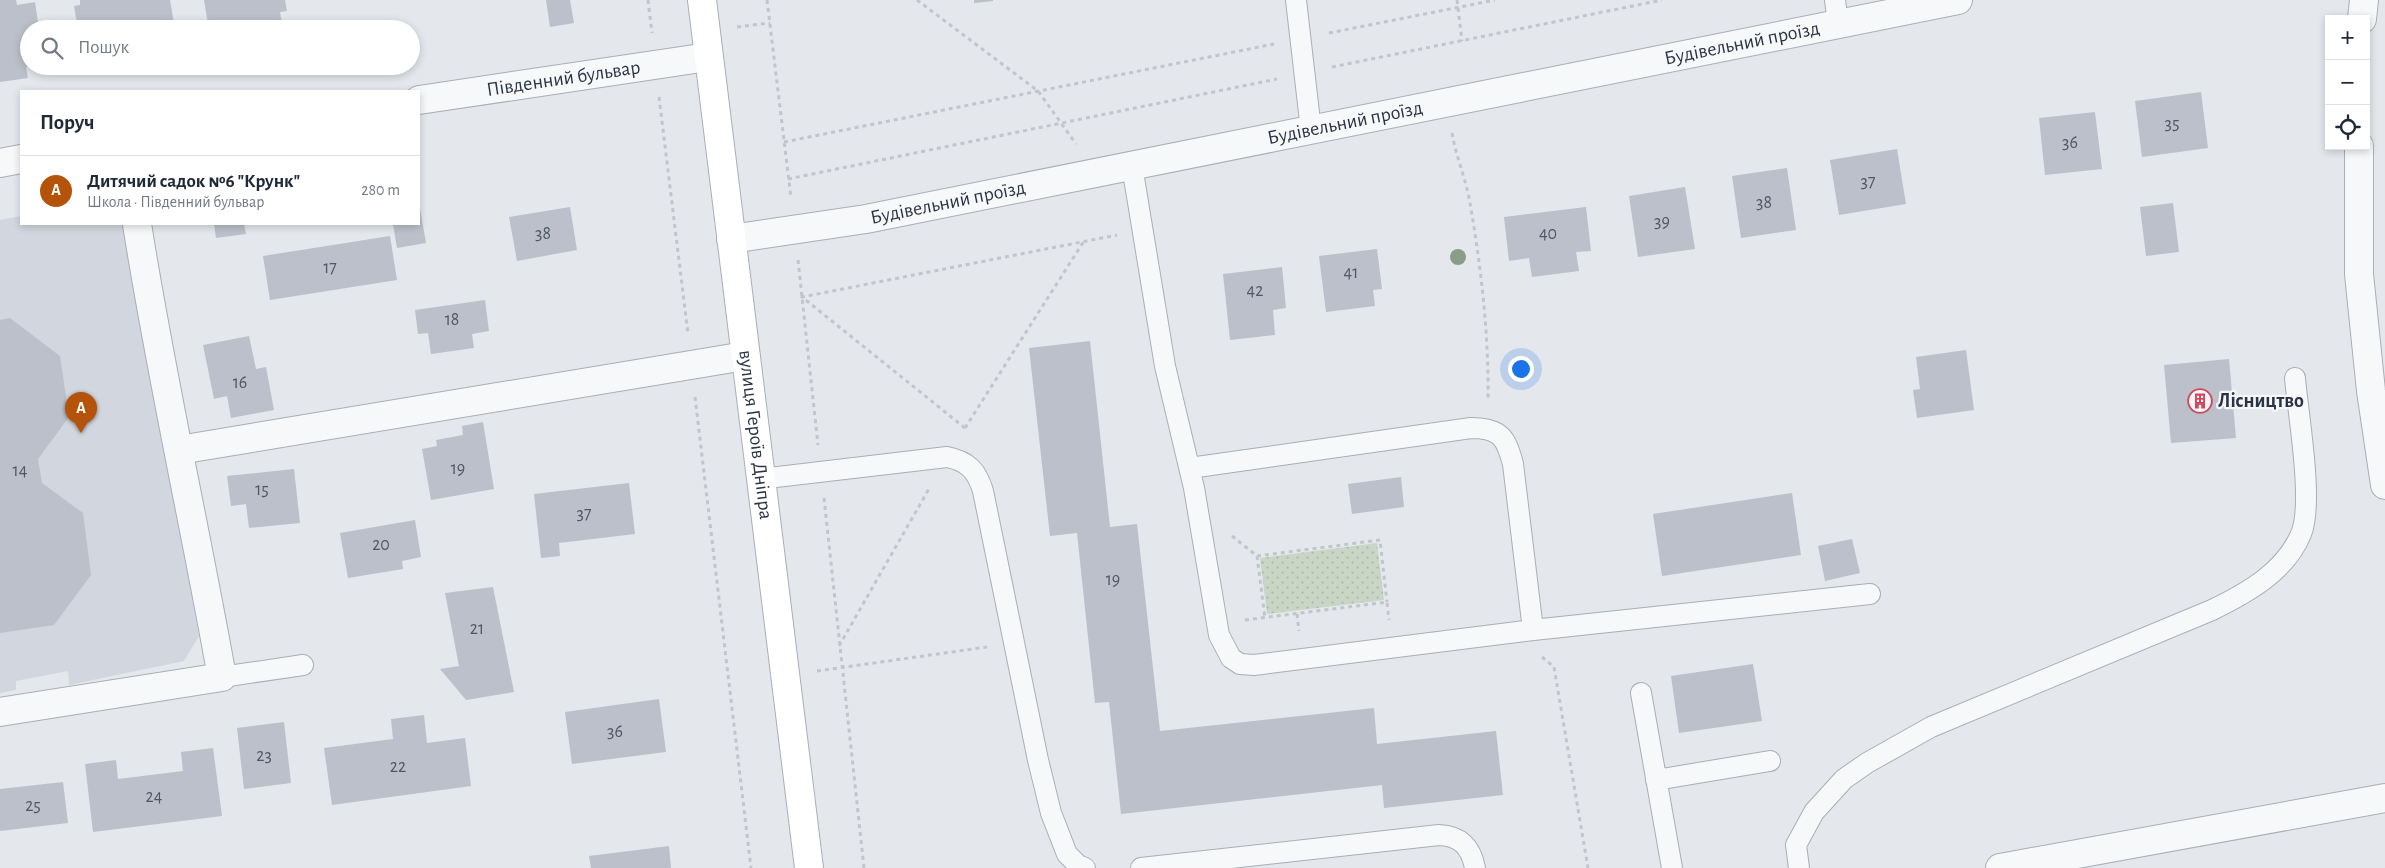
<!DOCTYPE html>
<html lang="uk">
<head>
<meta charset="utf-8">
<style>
  :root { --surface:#fff; --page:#f2f2f3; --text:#1f2937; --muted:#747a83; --line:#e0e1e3; --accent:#b45309 }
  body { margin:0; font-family:"Alegreya Sans",sans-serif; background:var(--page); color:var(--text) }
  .controls { position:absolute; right:15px; top:15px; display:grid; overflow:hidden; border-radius:0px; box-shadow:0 2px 8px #0003 }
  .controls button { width:45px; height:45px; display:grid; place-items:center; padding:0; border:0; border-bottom:1px solid var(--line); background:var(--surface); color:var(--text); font:25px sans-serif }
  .you { position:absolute; left:1520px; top:368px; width:18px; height:18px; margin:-12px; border:4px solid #fff; border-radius:50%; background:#1a73e8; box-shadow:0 0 0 8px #1a73e833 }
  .badge { display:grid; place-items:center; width:32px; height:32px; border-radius:50%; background:var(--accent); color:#fff; font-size:16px; font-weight:700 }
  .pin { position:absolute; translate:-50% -41px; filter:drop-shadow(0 1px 2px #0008) }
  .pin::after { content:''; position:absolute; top:26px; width:18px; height:15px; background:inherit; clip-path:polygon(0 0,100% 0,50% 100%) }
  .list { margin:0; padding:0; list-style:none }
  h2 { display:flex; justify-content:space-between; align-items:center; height:65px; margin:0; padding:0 20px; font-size:21px }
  h2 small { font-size:16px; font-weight:400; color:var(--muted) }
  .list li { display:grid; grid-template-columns:32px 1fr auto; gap:15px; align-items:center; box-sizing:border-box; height:70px; padding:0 20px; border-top:1px solid var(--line) }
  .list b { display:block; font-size:19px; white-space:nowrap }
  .list p { margin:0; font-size:16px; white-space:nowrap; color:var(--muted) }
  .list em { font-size:16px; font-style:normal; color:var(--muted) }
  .icon { flex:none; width:28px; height:28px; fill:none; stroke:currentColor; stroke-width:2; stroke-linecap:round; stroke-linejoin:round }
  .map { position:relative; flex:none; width:2385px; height:868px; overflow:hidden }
  .search { position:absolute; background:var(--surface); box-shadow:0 2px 8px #0003; left:20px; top:20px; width:400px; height:55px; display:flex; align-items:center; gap:12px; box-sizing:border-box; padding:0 18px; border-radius:28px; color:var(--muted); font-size:19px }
  .panel { position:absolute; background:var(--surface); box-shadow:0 2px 8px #0003; left:20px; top:90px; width:400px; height:135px; border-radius:0px }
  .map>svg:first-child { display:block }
  .built { fill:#d2d6de }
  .park { fill:url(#park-dots) }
  .building { fill:#bbc0ca }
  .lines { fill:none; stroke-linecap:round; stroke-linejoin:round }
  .lane-casing { stroke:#a9aeb7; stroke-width:22 }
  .street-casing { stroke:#a9aeb7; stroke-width:30 }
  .secondary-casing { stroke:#a9aeb7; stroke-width:30 }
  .path { stroke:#c2c5cb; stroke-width:3; stroke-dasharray:4 4; stroke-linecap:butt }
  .lane { stroke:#f7f8fa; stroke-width:20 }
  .street { stroke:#f7f8fa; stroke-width:28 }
  .secondary { stroke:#fff; stroke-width:28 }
  .tree { fill:#899d89 }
  .labels { text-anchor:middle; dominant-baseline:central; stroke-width:4.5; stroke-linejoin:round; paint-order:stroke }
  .number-label { font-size:18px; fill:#4f5766 }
  .street-label { font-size:20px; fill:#2b3445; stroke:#f4f6f9 }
  .poi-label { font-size:20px; font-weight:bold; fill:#2b3445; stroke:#f4f6f9; text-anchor:start }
</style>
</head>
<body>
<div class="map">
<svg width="2385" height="868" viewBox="0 0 2385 868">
  <defs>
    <pattern id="park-dots" width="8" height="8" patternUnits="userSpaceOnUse" patternTransform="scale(1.25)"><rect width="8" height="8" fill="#c9d6c5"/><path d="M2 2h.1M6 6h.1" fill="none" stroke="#adb8ab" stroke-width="1.8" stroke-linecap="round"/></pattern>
  </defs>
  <rect width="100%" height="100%" fill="#e4e7ec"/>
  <path class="built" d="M21 216V224H123L126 230 199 636 184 661 69 685 68 671 16 681V690L0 693V220Z"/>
  <path class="park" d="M1377 543 1384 600 1267 614 1260 558Z"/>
  <path class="building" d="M0 0H16L17 5 35 2 39 29H29V67H26L28 78 0 82Z
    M80 0H170L175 29H78L74 6 80 5Z
    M204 0H285L287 11 280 12 283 29H215L214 23 208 24Z
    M546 0H570L574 23 550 27Z
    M974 0H993V1L974 3Z
    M2201 92 2208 148 2142 157 2135 101Z
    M2095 112 2102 169 2045 175 2039 118Z
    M1897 149 1906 204 1839 215 1830 160Z
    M1787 168 1796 230 1741 238 1732 176Z
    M1685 187 1695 249 1638 257 1629 196Z
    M419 202 426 243 397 248 393 224H419Z
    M2173 203 2179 252 2146 256 2140 207Z
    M570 207 577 250 517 261 509 217Z
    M1586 207 1591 251 1576 252 1579 271 1532 277 1529 258 1509 261 1504 217Z
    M214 224H244L246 234 216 238Z
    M390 236 397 280 270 300 263 256Z
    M1377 249 1382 289 1373 290 1375 306 1326 312 1319 256Z
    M1282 267 1286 308 1273 310 1275 335 1230 340 1223 274Z
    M485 300 489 331 472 334 474 348 431 354 428 333 418 334 415 310Z
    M10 318 60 356 69 417 38 459 42 483 83 513 91 575 54 625 0 633V320Z
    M249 336 256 369 266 367 274 410 231 418 227 396 214 399 203 345Z
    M1090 341 1110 527 1137 524 1160 731 1374 708 1377 744 1496 731 1503 795 1384 808 1382 785 1121 814 1109 702 1095 703 1077 533 1050 536 1029 348Z
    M1966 350 1974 410 1917 418 1913 390 1920 389 1916 357Z
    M2229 359 2236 438 2171 443 2164 365Z
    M483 422 494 489 431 500 422 449 437 446 436 440 463 435 462 426Z
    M294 469 300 523 249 528 246 504 231 506 227 476Z
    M1401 477 1404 507 1352 514 1348 484Z
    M629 483 635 534 559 543 560 556 541 558 534 494Z
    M1792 493 1801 555 1662 576 1653 514Z
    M415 520 421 557 402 561 403 569 348 578 340 533Z
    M1852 539 1860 573 1825 581 1818 546Z
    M493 587 514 692 466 700 440 669 459 666 445 593Z
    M1753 664 1762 721 1679 733 1671 676Z
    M659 699 666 752 572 764 565 712Z
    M424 715 427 743 465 738 471 786 332 805 324 748 393 739 391 719Z
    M284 722 291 783 244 789 237 728Z
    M213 748 222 816 93 832 85 764 116 760 118 779 183 771 181 752Z
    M63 782 68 823 0 831V789Z
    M669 846 671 868H591L589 856Z"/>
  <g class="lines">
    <g class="lane-casing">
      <path id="lane" d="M1296 0 1311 130
        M1835 0 1838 24
        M1132 166 1165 366 1194 488 1219 635 1231 658 1240 664 1254 665 1533 630 1870 594
        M1190 468 1471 428C1500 428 1506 437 1513 464L1533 630
        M760 479 947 457C968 461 977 471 983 491L1038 760 1051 813 1067 854 1078 865 1085 868
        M222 677 303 665
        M1641 693 1672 868
        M1656 780 1770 761
        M1141 868 1439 835C1461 836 1471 847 1475 868
        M1799 868 1796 845 1814 812 1844 779 1867 763 1931 727 2212 610C2247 593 2285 572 2301 534 2314 503 2298 414 2295 378"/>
    </g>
    <g class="street-casing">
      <g id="street">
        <path d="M2362 19 2364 0"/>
        <path id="s1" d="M419 100 708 57"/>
        <path d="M2359 146V274L2371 391 2385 485"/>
        <path d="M0 163 21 159"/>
        <path id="s2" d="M731 239 866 219 1958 0"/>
        <path d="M179 450 745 356"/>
        <path d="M0 712 222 677C195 526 161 376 137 224"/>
        <path d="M2000 868 2385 798"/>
      </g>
    </g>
    <g class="secondary-casing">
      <g id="secondary">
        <path id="s3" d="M702 0 809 868"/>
      </g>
    </g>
    <path class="path" d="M648 0 652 33
      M767 0 791 198
      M917 0 1038 91 1076 144
      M1457 0 1462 41
      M737 27 770 23
      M1329 33 1495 0
      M1332 67 1662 0
      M659 97 688 334
      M1452 133C1456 157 1466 179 1470 203 1481 267 1489 335 1488 400
      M784 142 1274 44
      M788 179 1277 79
      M798 260 818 445
      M695 397 751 868
      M965 428 802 297 1117 235
      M965 428 1084 241
      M824 498 864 868
      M1232 536 1257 556 1265 618
      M1257 556 1380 540 1387 602
      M1297 614 1299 631
      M1245 620 1387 602 1389 620
      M839 646 930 487
      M1542 657 1554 667 1588 868
      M817 671 987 647"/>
    <use href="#lane" class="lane"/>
    <use href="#street" class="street"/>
    <use href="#secondary" class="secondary"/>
  </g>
  <circle class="tree" cx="1458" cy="257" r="8"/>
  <defs>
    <g id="building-ring" transform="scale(1.25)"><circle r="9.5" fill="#f4f6f9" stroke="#d1495b" stroke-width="1.5"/><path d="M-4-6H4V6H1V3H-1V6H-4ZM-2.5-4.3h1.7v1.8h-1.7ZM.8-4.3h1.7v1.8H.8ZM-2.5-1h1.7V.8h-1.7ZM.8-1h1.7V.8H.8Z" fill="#d1495b"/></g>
  </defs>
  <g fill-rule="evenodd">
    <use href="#building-ring" x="2200" y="401"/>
  </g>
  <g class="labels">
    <g class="number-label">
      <text x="2172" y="124">35</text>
      <text x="2070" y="143">36</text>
      <text x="1868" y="182">37</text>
      <text x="1764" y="203">38</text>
      <text x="1662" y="222">39</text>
      <text x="543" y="234">38</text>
      <text x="1548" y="234">40</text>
      <text x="330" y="268">17</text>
      <text x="1351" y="273">41</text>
      <text x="1255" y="291">42</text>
      <text x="452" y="320">18</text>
      <text x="240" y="383">16</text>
      <text x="458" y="469">19</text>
      <text x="20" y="471">14</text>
      <text x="262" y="490">15</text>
      <text x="584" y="514">37</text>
      <text x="381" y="545">20</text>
      <text x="1113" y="580">19</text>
      <text x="477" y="629">21</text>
      <text x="615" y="732">36</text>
      <text x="264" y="756">23</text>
      <text x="398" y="767">22</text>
      <text x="154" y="797">24</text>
      <text x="33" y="806">25</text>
    </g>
    <g class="street-label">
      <text stroke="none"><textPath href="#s2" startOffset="1030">Будівельний проїзд</textPath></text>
      <text stroke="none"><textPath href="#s1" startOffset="146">Південний бульвар</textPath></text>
      <text stroke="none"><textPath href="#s2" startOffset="625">Будівельний проїзд</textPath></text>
      <text stroke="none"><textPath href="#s2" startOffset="220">Будівельний проїзд</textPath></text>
      <text stroke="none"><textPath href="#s3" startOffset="438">вулиця Героїв Дніпра</textPath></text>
    </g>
    <g class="poi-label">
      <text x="2218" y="401">Лісництво</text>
    </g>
  </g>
</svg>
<div class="controls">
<button>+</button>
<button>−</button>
<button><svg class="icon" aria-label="locate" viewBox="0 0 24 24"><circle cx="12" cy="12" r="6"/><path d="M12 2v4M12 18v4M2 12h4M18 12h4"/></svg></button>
</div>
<div class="you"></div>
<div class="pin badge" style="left:81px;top:433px">A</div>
<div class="search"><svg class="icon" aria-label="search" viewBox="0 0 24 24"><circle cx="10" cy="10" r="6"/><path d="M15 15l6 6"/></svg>Пошук</div>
<section class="panel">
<h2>Поруч<small></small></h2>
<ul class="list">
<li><span class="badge">A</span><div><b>Дитячий садок №6 &quot;Крунк&quot;</b><p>Школа · Південний бульвар</p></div><em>280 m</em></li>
</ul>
</section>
</div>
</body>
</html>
